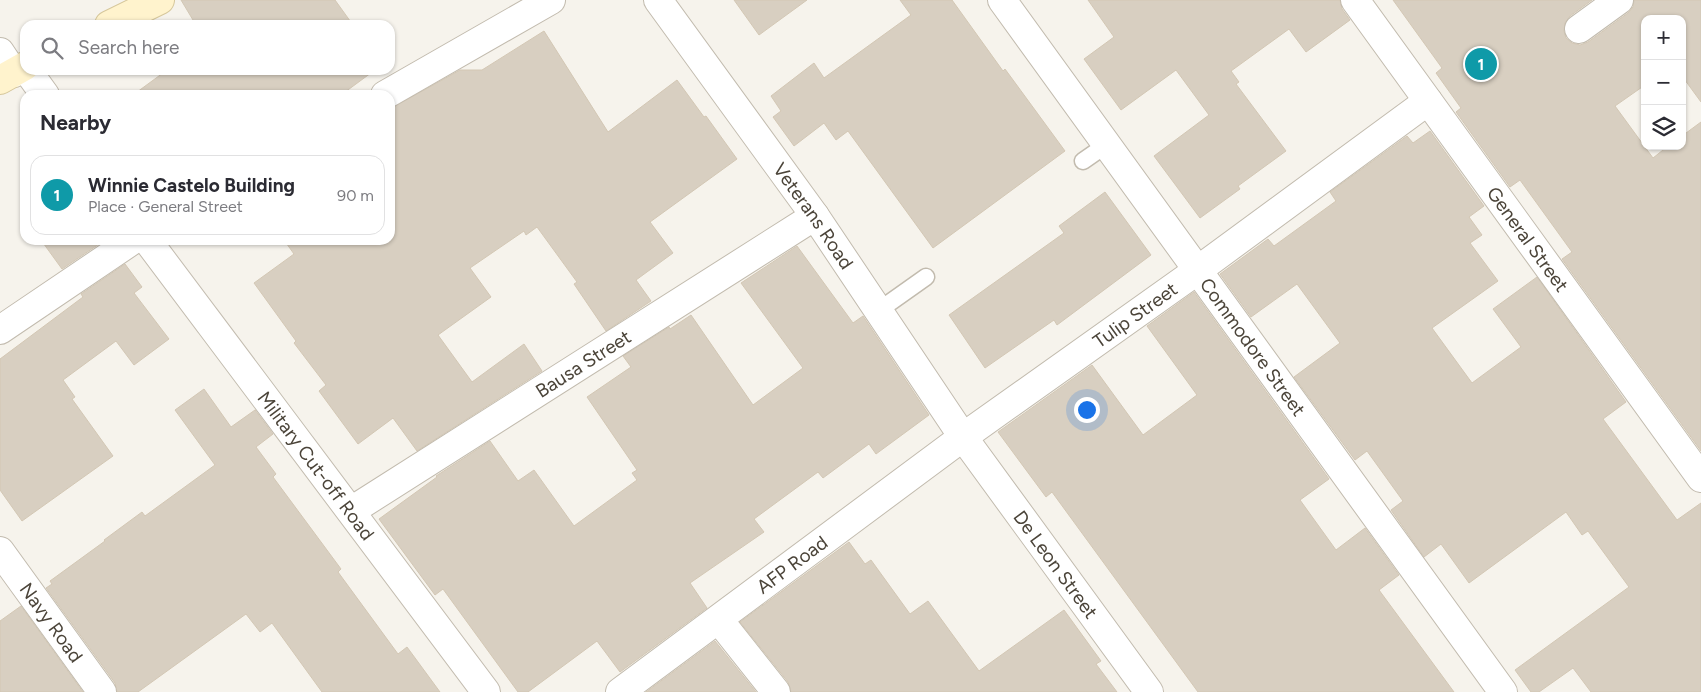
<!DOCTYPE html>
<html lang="en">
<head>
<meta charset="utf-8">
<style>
  :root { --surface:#fff; --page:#f7f7f7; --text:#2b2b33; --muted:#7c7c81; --line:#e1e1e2; --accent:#ea580c }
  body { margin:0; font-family:Figtree,sans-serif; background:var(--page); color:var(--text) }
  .controls { position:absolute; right:15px; top:15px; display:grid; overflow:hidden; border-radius:10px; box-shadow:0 1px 4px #0004 }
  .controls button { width:45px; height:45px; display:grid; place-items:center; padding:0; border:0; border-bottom:1px solid var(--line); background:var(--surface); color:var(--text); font:25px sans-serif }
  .you { position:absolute; left:1086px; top:409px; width:18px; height:18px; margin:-12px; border:4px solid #fff; border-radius:50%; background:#1a73e8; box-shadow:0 0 0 8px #1a73e833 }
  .badge { display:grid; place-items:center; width:32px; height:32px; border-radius:50%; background:var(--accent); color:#fff; font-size:16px; font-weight:700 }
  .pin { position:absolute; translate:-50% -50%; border:2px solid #fff; box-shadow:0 1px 5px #0006 }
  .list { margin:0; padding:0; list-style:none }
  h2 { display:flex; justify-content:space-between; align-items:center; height:65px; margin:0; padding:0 20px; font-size:21px }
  h2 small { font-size:16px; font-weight:400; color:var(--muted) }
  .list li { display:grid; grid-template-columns:32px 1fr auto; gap:15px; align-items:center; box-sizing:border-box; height:80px; margin:0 10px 10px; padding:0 10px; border:1px solid var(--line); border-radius:15px }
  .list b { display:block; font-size:19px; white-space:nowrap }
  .list p { margin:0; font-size:16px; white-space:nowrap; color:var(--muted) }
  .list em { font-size:16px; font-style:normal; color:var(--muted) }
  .icon { flex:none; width:28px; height:28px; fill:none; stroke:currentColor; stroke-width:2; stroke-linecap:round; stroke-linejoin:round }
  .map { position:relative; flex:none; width:1701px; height:692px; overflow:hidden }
  .search { position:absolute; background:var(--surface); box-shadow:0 1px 4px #0004; left:20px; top:20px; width:375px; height:55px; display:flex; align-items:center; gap:12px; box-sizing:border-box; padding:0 18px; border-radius:15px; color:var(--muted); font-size:19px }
  .panel { position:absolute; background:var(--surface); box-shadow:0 1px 4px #0004; left:20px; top:90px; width:375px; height:155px; border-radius:15px }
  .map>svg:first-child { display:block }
  .building { fill:#d8cfc1; stroke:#d3c7b4 }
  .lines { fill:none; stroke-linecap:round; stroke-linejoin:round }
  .service-casing { stroke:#c2bbae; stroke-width:19 }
  .minor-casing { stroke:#c2bbae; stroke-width:30 }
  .tertiary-casing { stroke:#c2bbae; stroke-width:30 }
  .secondary-casing { stroke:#d6c79b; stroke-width:30 }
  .service { stroke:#fff; stroke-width:16 }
  .minor { stroke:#fff; stroke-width:28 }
  .tertiary { stroke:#fff; stroke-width:28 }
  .secondary { stroke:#fff3cd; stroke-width:28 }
  .labels { text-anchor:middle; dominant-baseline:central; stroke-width:5; stroke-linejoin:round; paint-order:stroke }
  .street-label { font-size:19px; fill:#4b4439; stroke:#fff }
</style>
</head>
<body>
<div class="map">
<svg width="1701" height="692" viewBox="0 0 1701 692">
  <rect width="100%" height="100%" fill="#f6f3ec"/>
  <path class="building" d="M181 0H335L353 25H196Z
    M734 0H807L759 35Z
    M900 0H952L1003 71 1005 69 1065 151 933 248 848 131 836 140 824 123 794 146 773 117 781 111 771 96 814 63 824 78 911 15Z
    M1088 0H1340L1342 9 1350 20 1306 52 1289 29 1231 71 1239 82 1236 84 1286 151 1238 186 1240 189 1200 218 1154 156 1209 115 1176 70 1121 110 1084 59 1114 37Z
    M1393 0H1592L1570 16 1565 23 1564 31 1566 38 1572 43 1580 45 1588 42 1628 13 1633 7 1634 0H1701V102L1682 76V19H1645V85L1615 106 1653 158 1668 146H1682V136L1701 122V451L1562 259 1572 252 1520 180 1510 187 1456 112 1461 108 1436 73 1442 68Z
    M544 31 608 132 677 80 704 117 706 116 737 159 650 222 673 253 636 280 651 301 606 331 574 284 577 282 537 227 526 235 524 231 470 268 491 297 438 335 472 382 524 344 542 371 417 451 393 418 358 444 319 391 326 385 294 343 296 341 254 283 294 254 284 240H390V109L460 70H482Z
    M167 70H375L341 95H133Z
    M1430 131 1484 206 1469 217 1482 235 1470 243 1498 281 1432 328 1472 383 1521 347 1493 309 1537 277 1626 402 1603 419 1677 520 1701 503V692H1591L1573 668 1539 692H1531L1515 670 1629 587 1588 531 1582 535 1566 512 1469 583 1441 544 1424 557 1391 510 1403 501 1367 451 1355 460 1294 377 1340 343 1297 284 1251 317 1220 274 1268 239 1274 246 1336 201 1330 192 1407 136 1413 143Z
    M1105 192 1151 255 1057 325 1054 320 985 368 949 315 1064 233 1059 226Z
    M41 240H105L62 269Z
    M797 246 853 323 863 316 929 415 876 454 869 444 823 478 818 472 754 519 764 532 690 583 707 608 620 672 597 641 528 692H518L443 589 435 595 379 519 437 477 436 476 490 441 518 481 534 470 574 526 637 480 632 473 637 470 587 397 631 367 623 356 669 327 670 329 691 315 753 405 803 368 741 283Z
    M125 264 142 287 134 293 169 339 134 365 116 341 63 380 75 397 72 399 113 456 22 521 0 490V359L83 297 81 294Z
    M1194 292 1329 479 1300 500 1336 550 1365 528 1399 575 1379 590 1454 692H1198L1052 492 1046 497 998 432 1092 365 1143 435 1197 395 1147 326Z
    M204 389 231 427 255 410 273 434 256 447 276 474 273 477 341 569 338 572 398 654 407 647 440 692H322L272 623 260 632 246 614 138 692H117L115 683 46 588 52 584 50 581 105 541 104 540 142 512 145 516 215 465 175 410Z
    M849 542 865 564 871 560 910 614 928 601 979 671 1064 610 1101 661 1096 664 1117 692H791L788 682 740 622Z
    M21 606 83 692H0V621Z
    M715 641 756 692H646Z"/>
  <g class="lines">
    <g class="service-casing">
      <path id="service" d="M1083 161 1106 145
        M878 311 926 277"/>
    </g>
    <g class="minor-casing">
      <g id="minor">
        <path id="s1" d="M658 0 815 216 963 437 1198 270 1428 101"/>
        <path id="s2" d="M1002 0 1503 692"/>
        <path id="s3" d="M1355 0 1701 478"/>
        <path d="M1579 29 1619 0"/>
        <path d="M0 52 14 73"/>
        <path d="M27 70 45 95"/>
        <path d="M385 95 551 0"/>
        <path id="s4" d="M147 240 486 692"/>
        <path d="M0 330 133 240"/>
        <path id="s5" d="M351 511 815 216"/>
        <path id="s6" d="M0 551 102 692"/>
        <path d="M719 620 776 692"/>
      </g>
    </g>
    <g class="tertiary-casing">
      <g id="tertiary">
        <path id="s7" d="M620 692 963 437 1149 692"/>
      </g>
    </g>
    <g class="secondary-casing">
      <path id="secondary" d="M109 25 160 0
        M0 80 25 66"/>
    </g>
    <use href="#service" class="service"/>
    <use href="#minor" class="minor"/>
    <use href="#tertiary" class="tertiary"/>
    <use href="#secondary" class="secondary"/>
  </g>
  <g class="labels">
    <g class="street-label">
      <text stroke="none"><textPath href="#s1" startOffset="266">Veterans Road</textPath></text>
      <text stroke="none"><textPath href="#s3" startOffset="295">General Street</textPath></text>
      <text stroke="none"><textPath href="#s1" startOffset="744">Tulip Street</textPath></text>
      <text stroke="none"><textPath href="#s2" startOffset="428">Commodore Street</textPath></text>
      <text stroke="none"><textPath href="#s5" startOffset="275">Bausa Street</textPath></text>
      <text stroke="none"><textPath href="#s4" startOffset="282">Military Cut-off Road</textPath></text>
      <text stroke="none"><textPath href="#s7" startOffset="214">AFP Road</textPath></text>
      <text stroke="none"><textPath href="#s7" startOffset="585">De Leon Street</textPath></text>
      <text stroke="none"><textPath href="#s6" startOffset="88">Navy Road</textPath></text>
    </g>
  </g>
</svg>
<div class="controls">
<button>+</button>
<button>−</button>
<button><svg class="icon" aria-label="layers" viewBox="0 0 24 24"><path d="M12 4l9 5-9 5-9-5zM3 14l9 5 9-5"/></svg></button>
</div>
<div class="you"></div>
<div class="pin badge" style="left:1481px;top:64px;background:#0f9aa8">1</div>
<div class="search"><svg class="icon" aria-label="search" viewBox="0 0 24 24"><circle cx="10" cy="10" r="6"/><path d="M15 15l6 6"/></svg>Search here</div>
<section class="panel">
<h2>Nearby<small></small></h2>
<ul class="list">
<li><span class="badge" style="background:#0f9aa8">1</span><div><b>Winnie Castelo Building</b><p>Place · General Street</p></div><em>90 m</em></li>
</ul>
</section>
</div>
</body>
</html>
